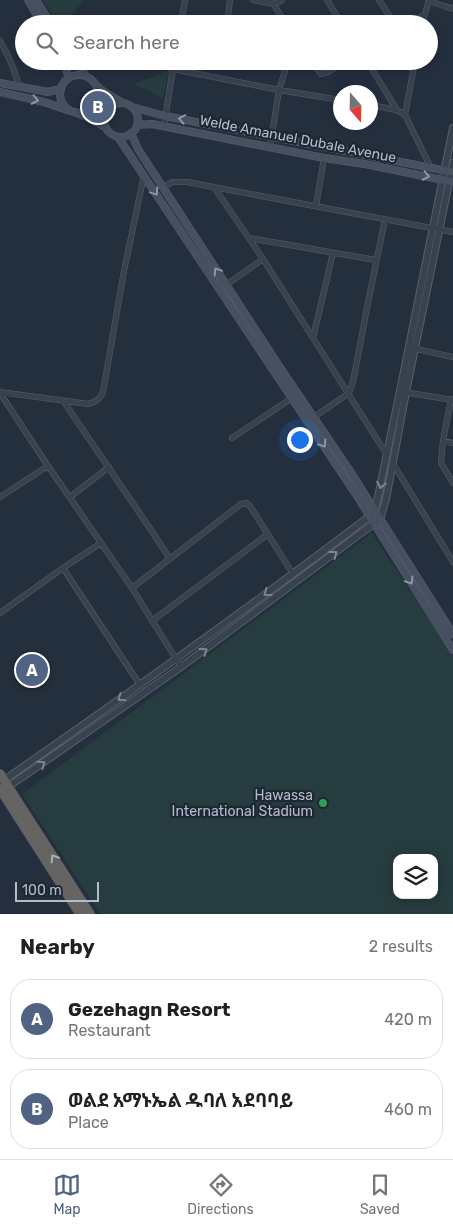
<!DOCTYPE html>
<html lang="en">
<head>
<meta charset="utf-8">
<style>
  :root { --surface:#fff; --page:#f2f2f2; --text:#202124; --muted:#757577; --line:#e0e0e0; --accent:#506383 }
  body { margin:0; font-family:Rubik,"Noto Sans Ethiopic",sans-serif; background:var(--page); color:var(--text) }
  .controls { position:absolute; right:15px; bottom:15px; display:grid; overflow:hidden; border-radius:10px; box-shadow:0 2px 12px #0003 }
  .controls button { width:45px; height:45px; display:grid; place-items:center; padding:0; border:0; border-bottom:1px solid var(--line); background:var(--surface); color:var(--text); font:25px sans-serif }
  .compass { position:absolute; left:333px; top:85px; width:45px; height:45px; border-radius:50%; background:var(--surface); box-shadow:0 2px 12px #0003; rotate:160deg }
  .scale { position:absolute; left:15px; bottom:12px; width:84px; box-sizing:border-box; padding-left:5px; border:2px solid #b4bcc9; border-top:0; font-size:14px; line-height:18px; white-space:nowrap; color:#b4bcc9; -webkit-text-stroke:4px #1d2633; paint-order:stroke }
  .you { position:absolute; left:299px; top:439px; width:18px; height:18px; margin:-12px; border:4px solid #fff; border-radius:50%; background:#1a73e8; box-shadow:0 0 0 8px #1a73e833 }
  .badge { display:grid; place-items:center; width:32px; height:32px; border-radius:50%; background:var(--accent); color:#fff; font-size:16px; font-weight:700 }
  .pin { position:absolute; translate:-50% -50%; border:2px solid #fff; box-shadow:0 1px 5px #0006 }
  .list { margin:0; padding:0; list-style:none }
  h2 { display:flex; justify-content:space-between; align-items:center; height:65px; margin:0; padding:0 20px; font-size:21px }
  h2 small { font-size:16px; font-weight:400; color:var(--muted) }
  .list li { display:grid; grid-template-columns:32px 1fr auto; gap:15px; align-items:center; box-sizing:border-box; height:80px; margin:0 10px 10px; padding:0 10px; border:1px solid var(--line); border-radius:20px }
  .list b { display:block; font-size:19px; white-space:nowrap }
  .list p { margin:0; font-size:16px; white-space:nowrap; color:var(--muted) }
  .list em { font-size:16px; font-style:normal; color:var(--muted) }
  .icon { flex:none; width:28px; height:28px; fill:none; stroke:currentColor; stroke-width:2; stroke-linecap:round; stroke-linejoin:round }
  .map { position:relative; flex:none; width:453px; height:914px; overflow:hidden }
  .search { position:absolute; background:var(--surface); box-shadow:0 2px 12px #0003; left:15px; right:15px; top:15px; height:55px; display:flex; align-items:center; gap:12px; box-sizing:border-box; padding:0 18px; border-radius:28px; color:var(--muted); font-size:19px }
  .sheet { height:245px; background:var(--surface) }
  nav { display:flex; justify-content:space-around; align-items:center; box-sizing:border-box; height:70px; border-top:1px solid var(--line); background:var(--surface); font-size:14px; color:var(--muted) }
  nav a { display:grid; justify-items:center; gap:2px }
  nav .on { color:var(--accent) }
  .map>svg:first-child { display:block }
  .green { fill:#263c3f; fill-rule:evenodd }
  .lines { fill:none; stroke-linecap:round; stroke-linejoin:round }
  .minor-casing { stroke:#565f6c; stroke-width:6 }
  .tertiary-casing { stroke:#565f6c; stroke-width:8 }
  .secondary-casing { stroke:#565f6c; stroke-width:8 }
  .trunk-casing { stroke:#434c59; stroke-width:10 }
  .minor { stroke:#38414e; stroke-width:5 }
  .tertiary { stroke:#38414e; stroke-width:6 }
  .secondary { stroke:#465061; stroke-width:7 }
  .trunk { stroke:#656462; stroke-width:9 }
  .oneway { stroke:#8e96a5 }
  .oneway2 { stroke:#7c8592 }
  .oneway3 { stroke:#a8afba }
  .leisure-dot { fill:#2e9e5b; stroke:#1d2633; stroke-width:2 }
  .labels { text-anchor:middle; dominant-baseline:central; stroke-width:4.5; stroke-linejoin:round; paint-order:stroke }
  .street-label { font-size:14px; fill:#b4bcc9; stroke:#1d2633 }
  .poi-label { font-size:14px; fill:#b4bcc9; stroke:#1d2633; text-anchor:end }
</style>
</head>
<body>
<div class="map">
<svg width="453" height="914" viewBox="0 0 453 914">
  <rect width="100%" height="100%" fill="#242f3e"/>
  <path class="green" d="M43 0H84L65 24H58Z
    M169 70 163 98 134 84Z
    M372 533 453 656V914H100L22 794ZM397 858H434V895H397Z"/>
  <g class="lines">
    <g class="minor-casing">
      <path id="minor" d="M253 0 274 4 282 0
        M271 0 286 24
        M327 0 342 24
        M379 0 395 24
        M428 0V1L453 9
        M181 24 185 0
        M227 24 230 0
        M331 24 339 18
        M408 24 423 16
        M422 24 429 0
        M0 41C9 56 15 70 19 87
        M311 61 321 74 328 72 345 61
        M367 61 397 110 405 115 431 168
        M173 69 279 90 340 100
        M370 105 397 110
        M405 115 415 61
        M164 126 174 61
        M270 147 279 90 288 61
        M214 187 263 259 387 455
        M163 188 172 182H187L453 232
        M316 206 324 158
        M249 238 376 260
        M226 285 263 259
        M313 338 333 253
        M412 348 453 357
        M0 392 88 404C96 402 100 399 103 392L124 271 144 175
        M404 392 453 400
        M0 393 48 466 132 588 181 667
        M451 399 443 441 441 463 453 483
        M64 402 149 527 170 559
        M314 417 349 393 353 382 366 313 385 219
        M232 438 292 398
        M443 441 453 443
        M392 462 453 562
        M0 497 48 466
        M70 497 109 467
        M63 568 140 685
        M132 588 241 504 246 503 250 506 293 574
        M0 613 63 568 101 543
        M152 621 268 534"/>
    </g>
    <g class="tertiary-casing">
      <path id="tertiary" d="M0 783C125 696 249 608 370 516L375 511 400 391 453 128
        M5 789 181 667 380 519 386 499 406 392 453 163"/>
    </g>
    <g class="secondary-casing">
      <path id="secondary" d="M28 0 42 24
        M36 0 51 24
        M63 61 69 78
        M75 61 86 76
        M60 94a19 19 0 1 1 38 0a19 19 0 1 1-38 0Z
        M0 83 43 91 47 92 61 89
        M97 86 104 92 121 102
        M0 92 44 102 67 110
        M104 120a17 17 0 1 1 34 0a17 17 0 1 1-34 0Z
        M132 107 165 116 453 172
        M79 114 87 117 105 127
        M137 125 152 124 324 158 365 164 453 182
        M131 133 138 149 149 166 281 369 348 468 453 634
        M118 137 357 496 453 650"/>
    </g>
    <g class="trunk-casing">
      <path id="trunk" d="M0 774 90 914
        M0 789 80 914"/>
    </g>
    <use href="#minor" class="minor"/>
    <use href="#tertiary" class="tertiary"/>
    <use href="#secondary" class="secondary"/>
    <use href="#trunk" class="trunk"/>
  </g>
  <defs><path id="oneway-chevron" d="M-2-3.5L2.5 0L-2 3.5" fill="none" stroke-width="1.6" stroke-linecap="round" stroke-linejoin="round" transform="scale(1.25)"/></defs>
  <g class="oneway">
    <use href="#oneway-chevron" transform="translate(35 100) rotate(12)"/>
    <use href="#oneway-chevron" transform="translate(182 119) rotate(-169)"/>
    <use href="#oneway-chevron" transform="translate(426 176) rotate(12)"/>
    <use href="#oneway-chevron" transform="translate(155 192) rotate(56)"/>
    <use href="#oneway-chevron" transform="translate(217 271) rotate(-123)"/>
    <use href="#oneway-chevron" transform="translate(323 444) rotate(57)"/>
    <use href="#oneway-chevron" transform="translate(410 581) rotate(58)"/>
  </g>
  <g class="oneway2">
    <use href="#oneway-chevron" transform="translate(381 485) rotate(102)"/>
    <use href="#oneway-chevron" transform="translate(334 554) rotate(-37)"/>
    <use href="#oneway-chevron" transform="translate(267 593) rotate(144)"/>
    <use href="#oneway-chevron" transform="translate(204 651) rotate(-36)"/>
    <use href="#oneway-chevron" transform="translate(121 698) rotate(145)"/>
    <use href="#oneway-chevron" transform="translate(42 764) rotate(-35)"/>
  </g>
  <use class="oneway3" href="#oneway-chevron" transform="translate(54 858) rotate(-123)"/>
  <circle class="leisure-dot" cx="323" cy="803" r="5"/>
  <g class="labels">
    <g class="street-label">
      <text transform="translate(298 139) rotate(11)">Welde Amanuel Dubale Avenue</text>
    </g>
    <g class="poi-label">
      <text x="313" y="795">Hawassa<tspan x="313" dy="16">International Stadium</tspan></text>
    </g>
  </g>
</svg>
<div class="controls">
<button><svg class="icon" aria-label="layers" viewBox="0 0 24 24"><path d="M12 4l9 5-9 5-9-5zM3 14l9 5 9-5"/></svg></button>
</div>
<svg class="compass" viewBox="-18 -18 36 36"><path d="M0-13l5 13h-10z" fill="#e53935"/><path d="M0 13l5-13h-10z" fill="#757577"/></svg>
<div class="scale">100 m</div>
<div class="you"></div>
<div class="pin badge" style="left:32px;top:670px">A</div>
<div class="pin badge" style="left:98px;top:107px">B</div>
<div class="search"><svg class="icon" aria-label="search" viewBox="0 0 24 24"><circle cx="10" cy="10" r="6"/><path d="M15 15l6 6"/></svg>Search here</div>
</div>
<section class="sheet">
<h2>Nearby<small>2 results</small></h2>
<ul class="list">
<li><span class="badge">A</span><div><b>Gezehagn Resort</b><p>Restaurant</p></div><em>420 m</em></li>
<li><span class="badge">B</span><div><b>ወልደ አማኑኤል ዱባለ አደባባይ</b><p>Place</p></div><em>460 m</em></li>
</ul>
</section>
<nav>
<a class="on"><svg class="icon" aria-label="map" viewBox="0 0 24 24"><path d="M3 6l6-2 6 2 6-2v14l-6 2-6-2-6 2zM9 4v14M15 6v14"/></svg>Map</a>
<a><svg class="icon" aria-label="directions" viewBox="0 0 24 24"><path d="M12 3l9 9-9 9-9-9zM9 14v-3h6M13 9l2 2-2 2"/></svg>Directions</a>
<a><svg class="icon" aria-label="saved" viewBox="0 0 24 24"><path d="M7 4h10v16l-5-4-5 4z"/></svg>Saved</a>
</nav>
</body>
</html>
